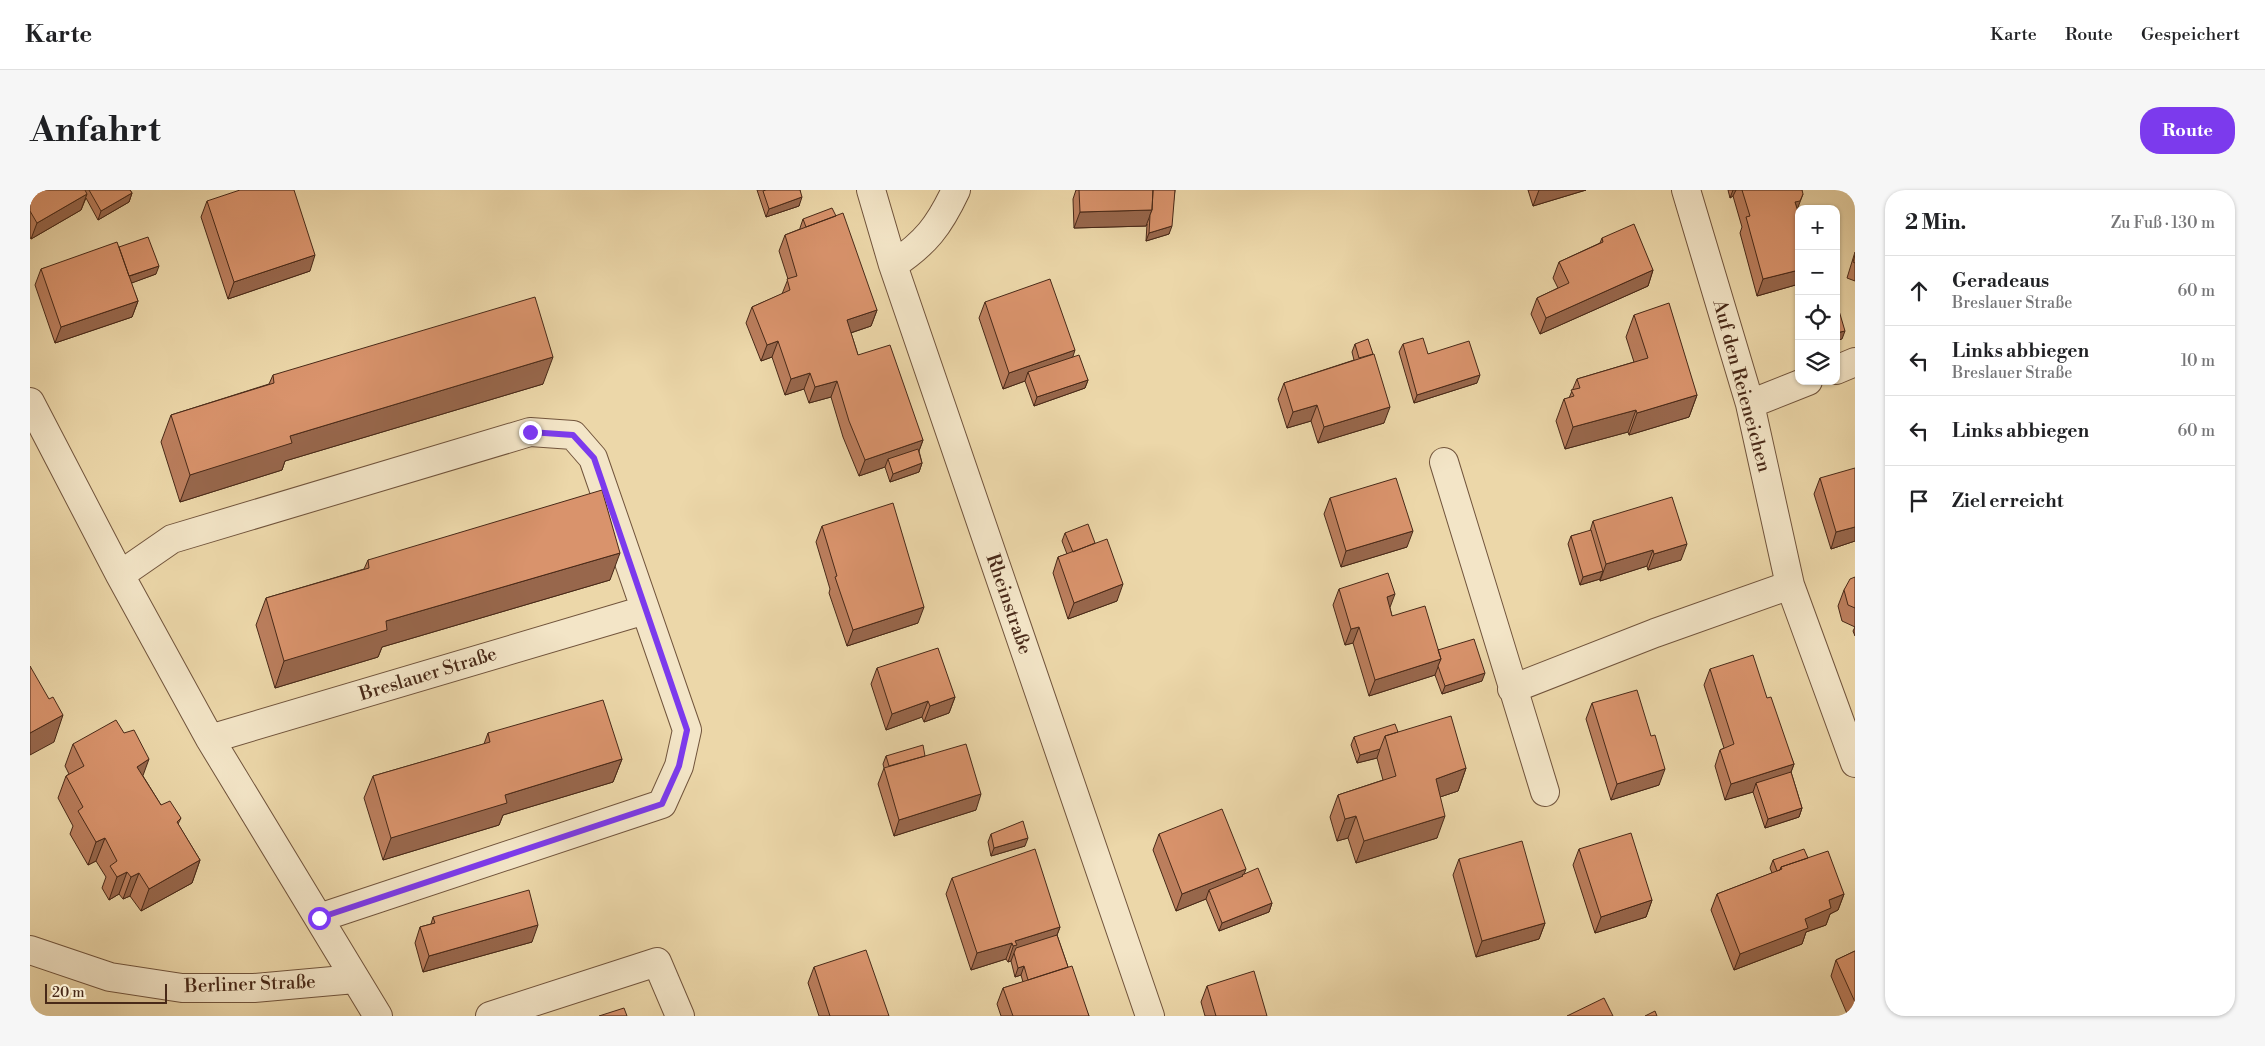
<!DOCTYPE html>
<html lang="de">
<head>
<meta charset="utf-8">
<style>
  :root { --surface:#fff; --page:#f6f6f6; --text:#202124; --muted:#757577; --line:#e0e0e0; --accent:#7c3aed }
  body { margin:0; font-family:"Libre Bodoni",serif; background:var(--page); color:var(--text) }
  .controls { position:absolute; right:15px; top:15px; display:grid; overflow:hidden; border-radius:10px; box-shadow:0 1px 4px #0004 }
  .controls button { width:45px; height:45px; display:grid; place-items:center; padding:0; border:0; border-bottom:1px solid var(--line); background:var(--surface); color:var(--text); font:25px sans-serif }
  .scale { position:absolute; left:15px; bottom:12px; width:122px; box-sizing:border-box; padding-left:5px; border:2px solid #482918; border-top:0; font-size:14px; line-height:18px; white-space:nowrap; color:#482918; -webkit-text-stroke:4px #f3e5c7; paint-order:stroke }
  .stop { position:absolute; width:15px; height:15px; margin:-11px; border:4px solid #7c3aed; border-radius:50%; background:#fff }
  .stop.end { background:#7c3aed; border-color:#fff; box-shadow:0 1px 5px #0008 }
  .list { margin:0; padding:0; list-style:none }
  h2 { display:flex; justify-content:space-between; align-items:center; height:65px; margin:0; padding:0 20px; font-size:21px }
  h2 small { font-size:16px; font-weight:400; color:var(--muted) }
  .list li { display:grid; grid-template-columns:32px 1fr auto; gap:15px; align-items:center; box-sizing:border-box; height:70px; padding:0 20px; border-top:1px solid var(--line) }
  .list b { display:block; font-size:19px; white-space:nowrap }
  .list p { margin:0; font-size:16px; white-space:nowrap; color:var(--muted) }
  .list em { font-size:16px; font-style:normal; color:var(--muted) }
  .icon { flex:none; width:28px; height:28px; fill:none; stroke:currentColor; stroke-width:2; stroke-linecap:round; stroke-linejoin:round }
  .map { position:relative; flex:none; width:1825px; height:826px; overflow:hidden; border-radius:20px }
  header { display:flex; align-items:center; gap:30px; box-sizing:border-box; height:70px; padding:0 25px; background:var(--surface); border-bottom:1px solid var(--line) }
  header strong { font-size:24px }
  nav { display:flex; gap:28px; margin-inline-start:auto; font-size:18px }
  .intro { display:flex; align-items:center; justify-content:space-between; box-sizing:border-box; height:120px; padding:0 30px }
  h1 { margin:0; font-size:35px }
  .button { padding:12px 22px; border-radius:20px; background:var(--accent); color:#fff; font-size:18px; font-weight:700 }
  main { display:flex; gap:30px; padding:0 30px }
  aside { flex:1; background:var(--surface); border-radius:20px; box-shadow:0 1px 4px #0004 }
  .map>svg:first-child { display:block }
  .lines { fill:none; stroke-linecap:round; stroke-linejoin:round }
  .minor-casing { stroke:#71543c; stroke-width:30 }
  .minor { stroke:#f3e5c7; stroke-width:28 }
  .wall { fill:#bb7e5d; stroke:#482918 }
  .shaded-wall { fill:#98674c; stroke:#482918 }
  .building { fill:#d9936c; stroke:#482918 }
  .route { stroke:#7c3aed; stroke-width:6 }
  .labels { text-anchor:middle; dominant-baseline:central; stroke-width:4; stroke-linejoin:round; paint-order:stroke }
  .street-label { font-size:19px; fill:#482918; stroke:#f3e5c7 }
</style>
</head>
<body>
<header>
<strong>Karte</strong>
<nav><a>Karte</a><a>Route</a><a>Gespeichert</a></nav>
</header>
<div class="intro"><h1>Anfahrt</h1><a class="button">Route</a></div>
<main>
<div class="map">
<svg width="1825" height="826" viewBox="0 0 1825 826">
  <rect width="100%" height="100%" fill="#ecd7a9"/>
  <filter id="stains"><feTurbulence type="fractalNoise" baseFrequency=".004" numOctaves="4"/><feColorMatrix values="0 0 0 0 .2 0 0 0 0 .09 0 0 0 0 .02 0 0 0 .5 -.17"/></filter>
  <radialGradient id="worn" r=".72"><stop offset=".6" stop-color="#630" stop-opacity="0"/><stop offset="1" stop-color="#630" stop-opacity=".3"/></radialGradient>
  <g class="lines">
    <g class="minor-casing">
      <path id="minor" d="M841 0 863 75 1120 826
        M1656 0 1720 214 1760 395 1825 573
        M863 75C896 53 909 36 926 0
        M1806 180 1825 172
        M0 212 90 385 180 549 348 826
        M1720 214 1778 191
        M1414 272 1515 602
        M90 385 142 349 500 242 543 245 563 268 657 540 649 576 632 614 289 728
        M1482 499 1625 443 1760 395
        M180 549 615 420
        M0 760 80 787 152 798H224L325 789
        M460 826 627 772 650 826"/>
    </g>
    <use href="#minor" class="minor"/>
  </g>
  <path class="wall" d="M0 0H100L102 3 99 12 68 30 56 8 51 20 1 49 0 47Z
    M727 0H770L769 16 736 27Z
    M1046 0H1145L1139 44 1116 51 1117 34 1116 36 1044 38 1043 9Z
    M1498 0H1556L1503 16Z
    M1698 0H1772L1767 20 1769 25V94L1727 106 1710 43 1712 37 1703 6 1700 8Z
    M177 11 280 81 198 109 171 27Z
    M773 29 847 120 841 136 821 143 828 165 893 250 889 261 892 273 889 282 860 292 855 277 829 286 813 247 801 207 779 213 774 199 755 205 742 167 731 171 716 133 722 117 752 104 758 89 749 61 755 45 770 39V38Z
    M1572 48 1623 80 1618 96 1510 144 1501 124 1507 108 1528 98 1523 88 1529 72 1570 53Z
    M89 57 126 84 101 93 108 111 102 127 25 153 5 95 11 79Z
    M1825 62V91L1817 88Z
    M955 112 1043 167 1058 190 1055 198 1004 216 995 191 973 199 949 128Z
    M1604 125 1667 205 1659 227 1599 245 1598 242 1535 259 1526 231 1534 209 1539 208 1547 189 1604 172 1596 147Z
    M1325 154 1354 233 1288 253 1281 231 1257 238 1248 209 1254 193 1324 170 1322 162Z
    M1373 154 1398 164 1447 193 1384 213 1369 162Z
    M243 185 513 194 255 271 252 280 150 312 131 252 141 225 239 194Z
    M1790 288 1825 351 1801 359 1784 304Z
    M1300 308 1377 357 1311 377 1294 324Z
    M1563 331 1651 370 1618 380 1617 376 1570 391V389L1550 395 1538 354 1541 346 1560 341Z
    M792 336 888 433 817 456 799 403 800 399 786 352Z
    M1035 343 1065 353 1087 411 1038 429 1023 383 1028 367 1037 364 1032 351Z
    M338 370 580 390 352 457 348 467 245 498 226 435 236 408 334 379Z
    M1825 387V446L1823 441 1825 437 1812 431 1808 416 1814 400Z
    M1309 399 1360 418 1362 426 1452 491 1412 504 1405 485 1339 506 1323 453 1315 455 1303 415Z
    M847 478 925 507 919 523 894 532 892 527 856 540 841 494Z
    M1680 479 1737 508 1764 574 1761 582 1772 618 1769 627 1735 638 1723 602 1695 610 1685 576 1690 560 1694 558 1674 495Z
    M1562 513 1621 546 1629 595 1581 610 1556 529Z
    M1368 542 1436 578 1428 601 1410 607 1407 648 1326 673 1318 648 1307 651 1300 627 1308 605 1353 590 1347 568 1327 573 1321 555 1324 547Z
    M458 543 592 569 583 592 473 625 469 635 353 670 334 608 343 586 454 554Z
    M43 554 113 586 131 615 151 628 148 634 170 670 162 693 111 721 100 706 93 709 89 704 79 710 72 698 76 687 66 671 58 675 40 644 43 636 28 608 36 586 39 584 35 576Z
    M856 566H895L946 620 864 646 848 594 854 578 853 574Z
    M961 644 995 656 961 666 958 652Z
    M1129 644 1214 684 1242 713 1239 722 1189 741 1176 709 1146 721 1123 660Z
    M1549 659 1622 710 1616 727 1565 743 1543 675Z
    M1778 668 1814 704 1808 720 1800 724 1796 735 1776 742 1772 754 1704 780 1681 720 1687 704 1742 683 1740 678 1743 670Z
    M1429 669 1515 733 1509 749 1446 767 1423 685Z
    M922 688 1030 737 1027 745 1038 777 1059 826H971L967 814 973 798 993 792 991 785 985 787 981 771 978 772 976 769 941 780 916 704Z
    M403 727 502 752 393 782 385 753 390 737 401 734Z
    M1825 761V826H1818L1801 786 1806 770Z
    M784 777 859 826H789L778 793Z
    M1177 796 1237 826H1175L1171 812Z"/>
  <path class="shaded-wall" d="M1509 0H1556L1503 16Z
    M1703 0H1706L1703 6 1700 8Z
    M102 3 99 12 68 30 71 21Z
    M57 4 51 20 1 49 7 33Z
    M1773 4 1767 20 1765 12Z
    M772 7 769 16 736 27 739 19Z
    M1122 20 1116 36 1044 38 1050 22Z
    M1142 36 1139 44 1116 51 1119 43Z
    M285 65 280 81 198 109 204 92Z
    M129 76 126 84 91 97 94 88Z
    M1623 80 1618 96 1510 144 1516 128Z
    M1769 80V94L1727 106 1733 89Z
    M108 111 102 127 25 153 31 137Z
    M847 120 841 136 811 146 817 130Z
    M1815 141 1812 149 1806 151V143Z
    M748 151 742 167 731 171 737 155Z
    M1045 160 1040 176 998 182 995 191 973 199 979 183Z
    M523 167 513 194 255 271 252 280 150 312 160 285 260 246Z
    M780 183 774 199 755 205 761 189Z
    M1450 185 1447 193 1384 213 1387 205Z
    M1058 190 1055 198 1004 216 1007 207Z
    M807 191 801 207 779 213 785 197Z
    M1667 205 1659 227 1599 245 1607 223Z
    M1287 215 1281 231 1257 238 1263 222Z
    M1360 217 1354 233 1288 253 1294 237Z
    M1606 220 1598 242 1535 259 1543 237Z
    M893 250 887 266 858 269 855 277 829 286 835 270Z
    M892 273 889 282 860 292 863 284Z
    M1825 337V351L1801 359 1806 342Z
    M1383 341 1377 357 1311 377 1316 361Z
    M1657 354 1651 370 1618 380 1624 364Z
    M1623 360 1617 376 1570 391 1576 374Z
    M590 363 580 390 352 457 348 467 245 498 254 471 356 431Z
    M1573 381 1570 389 1550 395 1553 387Z
    M1093 394 1087 411 1038 429 1044 413Z
    M1365 404 1359 420 1357 407Z
    M894 417 888 433 817 456 823 440Z
    M1329 437 1323 453 1315 455 1321 439Z
    M1411 469 1405 485 1339 506 1345 490Z
    M1455 483 1452 491 1412 504 1415 496Z
    M925 507 919 523 894 532 900 516Z
    M898 511 892 527 856 540 862 524Z
    M33 525 24 552 0 565V543Z
    M1350 559 1347 568 1327 573 1330 565Z
    M119 569 111 591 107 577Z
    M592 569 583 592 473 625 469 635 353 670 361 648 475 605Z
    M1764 574 1758 590 1726 593 1723 602 1695 610 1701 594Z
    M1436 578 1428 601 1398 611 1406 589Z
    M1635 579 1629 595 1581 610 1587 594Z
    M951 604 946 620 864 646 869 630Z
    M1772 618 1769 627 1735 638 1738 629Z
    M1326 626 1318 648 1307 651 1315 629Z
    M1415 626 1407 648 1326 673 1334 651Z
    M75 648 66 671 58 675 66 652Z
    M998 648 995 656 961 666 964 658Z
    M170 670 162 693 111 721 119 699Z
    M1216 679 1210 695 1179 700 1176 709 1146 721 1152 704Z
    M97 682 89 704 79 710 87 687Z
    M109 683 100 706 93 709 101 687Z
    M1814 704 1808 720 1800 724 1796 735 1776 742 1772 754 1704 780 1710 764 1799 710Z
    M1622 710 1616 727 1565 743 1571 727Z
    M1242 713 1239 722 1189 741 1192 733Z
    M1515 733 1509 749 1446 767 1452 751Z
    M508 735 502 752 393 782 399 766Z
    M1030 737 1024 753 984 763 981 771 978 772 985 751Z
    M982 753 976 769 941 780 947 763Z
    M994 776 991 785 985 787 988 778Z
    M1825 815V826H1821Z"/>
  <path class="building" d="M0 0H55L57 4 7 33 0 21Z
    M59 0H100L102 3 71 21Z
    M210 0H264L285 65 204 92 177 11Z
    M736 0H770L772 7 739 19 733 1Z
    M1049 0H1123L1122 20 1050 22Z
    M1123 0H1145L1142 36 1119 43 1120 25 1122 20Z
    M1712 0H1772L1773 4 1770 11 1765 12 1769 25V80L1733 89 1716 27 1720 26Z
    M802 18 806 26 776 37 773 29Z
    M813 23 847 120 817 130 828 165 860 155 893 250 835 270 819 231 807 191 785 197 780 183 761 189 748 151 737 155 722 117 760 100 757 89 767 86 755 45Z
    M1604 34 1623 80 1516 128 1507 108 1539 93 1529 72 1573 52 1572 48Z
    M118 47 129 76 99 86 89 57Z
    M87 52 108 111 31 137 11 79Z
    M1825 65V73L1823 72Z
    M1020 89 1045 160 979 183 955 112Z
    M505 107 523 167 260 246 262 253 160 285 141 225 244 193 243 185Z
    M1639 113 1667 205 1607 223 1606 220 1543 237 1534 209 1544 206 1541 200 1550 198 1547 189 1618 168 1604 125Z
    M1806 114H1807L1815 141 1806 143Z
    M1393 148 1398 164 1439 151 1450 185 1387 205 1373 154Z
    M1338 149 1343 164 1329 168 1325 154Z
    M1344 164 1360 217 1294 237 1287 215 1263 222 1254 193Z
    M1049 165 1058 190 1007 207 998 182Z
    M888 259 892 273 863 284 858 269Z
    M1825 278V337L1806 342 1790 288Z
    M1366 288 1383 341 1316 361 1300 308Z
    M572 300 590 363 356 431 357 440 254 471 236 408 339 378 338 370Z
    M1642 307 1657 354 1624 364 1623 360 1576 374 1563 331Z
    M863 313 894 417 823 440 805 387 807 386 792 336Z
    M1058 334 1065 353 1043 362 1035 343Z
    M1561 340 1573 381 1553 387 1541 346Z
    M1077 349 1093 394 1044 413 1028 367Z
    M1358 383 1365 404 1357 407 1362 426 1395 416 1411 469 1345 490 1329 437 1321 439 1309 399Z
    M1825 387V418L1818 415 1814 400 1820 389Z
    M1444 449 1455 483 1415 496 1408 476 1411 469 1408 460Z
    M908 458 925 507 900 516 898 511 862 524 847 478Z
    M1723 465 1737 508 1741 507 1764 574 1701 594 1690 560 1704 554 1680 479Z
    M0 476 19 509 23 507 33 525 0 543Z
    M1607 500 1621 546 1625 545 1635 579 1587 594 1562 513Z
    M573 510 592 569 475 605 477 613 361 648 343 586 460 552 458 543Z
    M1421 526 1436 578 1406 589 1415 626 1334 651 1326 626 1315 629 1308 605 1366 586 1355 546Z
    M86 530 94 543 104 540 119 569 107 577 131 615 140 611 151 628 147 632 170 670 119 699 109 683 101 687 97 682 87 687 80 676 87 671 75 648 66 652 48 621 53 617 36 586 54 576 43 554Z
    M1365 534 1368 542 1355 546 1350 559 1330 565 1324 547Z
    M936 554 951 604 869 630 854 578Z
    M893 555 895 566 859 576 856 566Z
    M1761 582 1772 618 1738 629 1726 593Z
    M1192 619 1216 679 1152 704 1129 644Z
    M993 631 998 648 964 658 961 644Z
    M1601 643 1622 710 1571 727 1549 659Z
    M1492 651 1515 733 1452 751 1429 669Z
    M1005 659 1030 737 985 751 987 755 983 756 982 753 947 763 922 688Z
    M1774 659 1778 668 1751 677 1750 680 1747 681 1743 670Z
    M1798 661 1814 704 1799 710 1801 718 1775 729 1778 738 1710 764 1687 704 1752 679 1751 677Z
    M1228 678 1242 713 1192 733 1179 700 1213 686 1212 685Z
    M499 700 508 735 399 766 390 737 405 733 403 727Z
    M1027 745 1038 777 998 790 994 776 988 778 984 763 986 758Z
    M836 760 859 826H800L784 777Z
    M1825 761V812L1806 770Z
    M1042 776 1059 826H983L973 798Z
    M1224 781 1237 826H1186L1177 796Z
    M1574 808 1583 826H1537Z
    M594 818 597 826H569Z
    M1625 821 1627 826H1615Z"/>
  <g class="lines">
    <path class="route" d="M289 728 632 614 649 576 657 540 564 268 543 245 500 242"/>
  </g>
  <g class="labels">
    <g class="street-label">
      <text transform="translate(1712 196) rotate(75)">Auf den Reieneichen</text>
      <text transform="translate(979 414) rotate(71)">Rheinstraße</text>
      <text transform="translate(398 484) rotate(-17)">Breslauer Straße</text>
      <text transform="translate(220 794) rotate(-2)">Berliner Straße</text>
    </g>
  </g>
  <rect width="100%" height="100%" filter="url(#stains)"/>
  <rect width="100%" height="100%" fill="url(#worn)"/>
</svg>
<div class="controls">
<button>+</button>
<button>−</button>
<button><svg class="icon" aria-label="locate" viewBox="0 0 24 24"><circle cx="12" cy="12" r="6"/><path d="M12 2v4M12 18v4M2 12h4M18 12h4"/></svg></button>
<button><svg class="icon" aria-label="layers" viewBox="0 0 24 24"><path d="M12 4l9 5-9 5-9-5zM3 14l9 5 9-5"/></svg></button>
</div>
<div class="scale">20 m</div>
<div class="stop" style="left:289px;top:728px"></div>
<div class="stop end" style="left:500px;top:242px"></div>
</div>
<aside>
<h2>2 Min.<small>Zu Fuß · 130 m</small></h2>
<ul class="list">
<li><svg class="icon" aria-label="ahead" viewBox="0 0 24 24"><path d="M12 20V5M6 11l6-6 6 6"/></svg><div><b>Geradeaus</b><p>Breslauer Straße</p></div><em>60 m</em></li>
<li><svg class="icon" aria-label="left" viewBox="0 0 24 24"><path d="M17 20v-9H6M10 6l-5 5 5 5"/></svg><div><b>Links abbiegen</b><p>Breslauer Straße</p></div><em>10 m</em></li>
<li><svg class="icon" aria-label="left" viewBox="0 0 24 24"><path d="M17 20v-9H6M10 6l-5 5 5 5"/></svg><div><b>Links abbiegen</b></div><em>60 m</em></li>
<li><svg class="icon" aria-label="arrive" viewBox="0 0 24 24"><path d="M6 21V4h12l-3 4 3 4H6"/></svg><div><b>Ziel erreicht</b></div></li>
</ul>
</aside>
</main>
</body>
</html>
